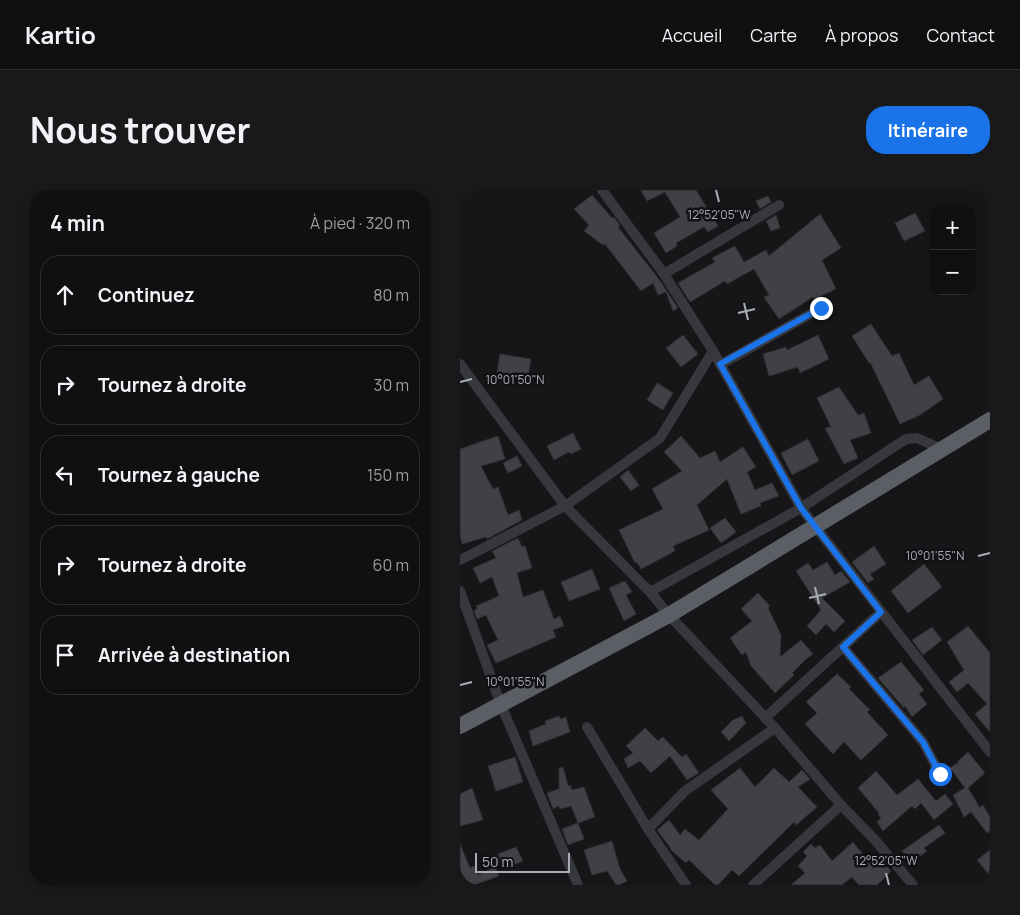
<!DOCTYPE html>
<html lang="fr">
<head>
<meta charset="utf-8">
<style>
  :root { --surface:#101012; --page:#19191b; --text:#f1f3f6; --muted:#9c9d9f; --line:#303032; --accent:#1a73e8 }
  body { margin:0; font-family:Manrope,sans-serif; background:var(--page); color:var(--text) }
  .controls { position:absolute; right:15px; top:15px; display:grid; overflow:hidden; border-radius:10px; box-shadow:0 2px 8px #0003 }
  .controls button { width:45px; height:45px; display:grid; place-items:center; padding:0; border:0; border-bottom:1px solid var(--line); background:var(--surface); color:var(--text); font:25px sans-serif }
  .scale { position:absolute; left:15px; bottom:12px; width:95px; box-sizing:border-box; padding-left:5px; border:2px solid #a8adb8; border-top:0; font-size:14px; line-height:18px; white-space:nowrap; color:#a8adb8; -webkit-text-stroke:4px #111113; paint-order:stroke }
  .stop { position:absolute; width:15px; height:15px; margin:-11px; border:4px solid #1a73e8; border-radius:50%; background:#fff }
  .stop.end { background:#1a73e8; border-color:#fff; box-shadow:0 1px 5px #0008 }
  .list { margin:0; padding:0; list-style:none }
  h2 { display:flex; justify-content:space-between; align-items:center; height:65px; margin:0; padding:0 20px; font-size:21px }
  h2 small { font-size:16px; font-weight:400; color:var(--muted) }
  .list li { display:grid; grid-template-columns:32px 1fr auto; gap:15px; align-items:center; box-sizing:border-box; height:80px; margin:0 10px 10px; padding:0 10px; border:1px solid var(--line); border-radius:20px }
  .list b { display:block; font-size:19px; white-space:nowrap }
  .list em { font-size:16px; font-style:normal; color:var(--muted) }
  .icon { flex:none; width:28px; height:28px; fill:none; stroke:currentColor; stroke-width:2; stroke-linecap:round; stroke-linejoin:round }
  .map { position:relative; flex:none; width:530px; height:695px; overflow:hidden; border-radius:20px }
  header { display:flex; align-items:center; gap:30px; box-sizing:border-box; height:70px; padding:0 25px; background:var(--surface); border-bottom:1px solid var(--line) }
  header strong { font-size:24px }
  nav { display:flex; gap:28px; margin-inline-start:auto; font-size:18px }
  .intro { display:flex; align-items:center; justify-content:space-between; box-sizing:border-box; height:120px; padding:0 30px }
  h1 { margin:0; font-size:35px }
  .button { padding:12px 22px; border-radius:20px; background:var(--accent); color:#fff; font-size:18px; font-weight:700 }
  main { display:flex; gap:30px; padding:0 30px }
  aside { flex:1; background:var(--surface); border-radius:20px; box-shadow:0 2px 8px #0003 }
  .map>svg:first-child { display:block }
  .building { fill:#404145; stroke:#303034 }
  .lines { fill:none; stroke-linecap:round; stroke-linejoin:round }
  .minor { stroke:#37383d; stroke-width:10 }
  .trunk { stroke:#5b5e65; stroke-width:16 }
  .route { stroke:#1a73e8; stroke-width:6 }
  .ticks { fill:none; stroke:#a8adb8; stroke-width:2 }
  .ticks-label { font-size:12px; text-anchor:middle; fill:#a8adb8; stroke:#111113; stroke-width:5; stroke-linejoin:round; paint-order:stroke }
</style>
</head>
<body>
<header>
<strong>Kartio</strong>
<nav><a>Accueil</a><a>Carte</a><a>À propos</a><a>Contact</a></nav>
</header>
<div class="intro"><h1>Nous trouver</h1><a class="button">Itinéraire</a></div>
<main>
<aside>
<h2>4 min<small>À pied · 320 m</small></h2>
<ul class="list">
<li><svg class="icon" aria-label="ahead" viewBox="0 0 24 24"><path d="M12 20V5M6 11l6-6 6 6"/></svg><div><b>Continuez</b></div><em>80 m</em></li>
<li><svg class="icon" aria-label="right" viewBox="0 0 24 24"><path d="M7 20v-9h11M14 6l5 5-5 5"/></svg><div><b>Tournez à droite</b></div><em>30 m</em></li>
<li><svg class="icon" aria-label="left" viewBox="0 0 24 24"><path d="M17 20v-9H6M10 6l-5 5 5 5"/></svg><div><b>Tournez à gauche</b></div><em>150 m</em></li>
<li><svg class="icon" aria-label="right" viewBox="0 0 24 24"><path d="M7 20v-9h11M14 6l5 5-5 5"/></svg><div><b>Tournez à droite</b></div><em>60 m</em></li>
<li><svg class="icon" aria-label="arrive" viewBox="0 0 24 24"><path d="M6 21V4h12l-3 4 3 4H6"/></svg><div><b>Arrivée à destination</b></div></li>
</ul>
</aside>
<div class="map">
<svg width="530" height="695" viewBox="0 0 530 695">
  <rect width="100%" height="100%" fill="#161618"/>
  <path class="building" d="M181 0H236L258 36 248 42 244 37 216 53 217 56 206 63 194 43 220 27 205 2 187 11Z
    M132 5 152 28 154 27 160 36 158 37 198 88 218 118 213 121 206 102 198 105 193 93 181 101 145 54 143 55 124 41 129 35 114 19Z
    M308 6 311 12 300 19 296 11Z
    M455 23 465 41 444 51 435 33Z
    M360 24 381 58 362 70 376 99 354 109 353 107 319 129 304 107 309 105 294 79 267 94 265 91 230 112 218 93 255 72 252 68 275 56 284 72 306 60 309 66Z
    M316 25 320 38 311 41 306 31Z
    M411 134 432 166 439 163 454 195 469 186 483 209 460 225 440 234 410 172 409 173 392 146Z
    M223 145 238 164 221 177 206 158Z
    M358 145 369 169 340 183 338 177 309 186 303 164 326 157 327 160Z
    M40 164 71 169 67 194 36 189Z
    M197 193 213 203 203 220 187 210Z
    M379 197 398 225 404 223 411 243 390 250 398 268 384 274 365 238 371 237 357 208Z
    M113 243 121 259 111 264 109 262 94 270 87 256Z
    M38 246 45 269 21 276 33 299 38 297 48 325 59 320 62 330 27 349 26 347 2 354 0 345V259Z
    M221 246 240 268 255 261 260 272 283 257 296 277 287 282 295 300 312 293 319 306 300 313 301 316 281 324 267 289 237 315 249 340 213 356 215 361 181 379 177 372 175 373 159 340 203 319 192 299 222 281 204 262Z
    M348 249 359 271 332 285 321 263Z
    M57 266 62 276 48 283 43 273Z
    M168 280 179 295 171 301 160 287Z
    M265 328 276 342 261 353 250 338Z
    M58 348 62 357 65 356 72 378 57 383 63 407 83 400 94 429 100 426 104 436 93 440 96 447 36 473 27 455 38 450 26 425 17 429 14 421 17 419 16 416 39 406 32 387 20 393 13 378 36 368 32 361Z
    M414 356 426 374 410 384 414 389 408 393 392 372Z
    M367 372 375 385 381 381 390 392 362 408 385 431 374 442 366 434 356 445 347 436 361 420 336 381 348 373 353 380Z
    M464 374 482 397 448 423 431 401Z
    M132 379 140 399 109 411 101 392Z
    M165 391 172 402 166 405 176 424 164 431 149 398Z
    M298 403 310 416 308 418 321 445 320 467 341 450 353 464 345 470 332 483 334 485 315 503 291 476 286 462 282 465 270 448 292 431 281 419Z
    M508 436 530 463V542L515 524 527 514 508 493 497 502 489 492 504 480 487 452Z
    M472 437 482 450 463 465 452 450Z
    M441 472 464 500 459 504 467 514 452 527 445 516 444 518 418 488Z
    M377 484 391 497 389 499 410 520 407 522 428 545 401 570 384 552 373 564 345 534 357 523 346 512Z
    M99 526 100 529 106 527 110 542 73 556 69 541 86 534 85 531Z
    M282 526 286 533 269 551 261 542 273 530Z
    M185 538 198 551 203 547 222 567 226 564 239 583 227 590 210 566 191 583 180 571 168 578 164 569 173 563 166 556Z
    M508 562 525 583 508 598 520 618 523 615 530 627V641L527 643 511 622 504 627 493 605 505 598 490 578 499 572 498 571Z
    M55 567 63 592 36 601 28 576Z
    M103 577 108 596 110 595 112 600 124 597 135 627 118 633 111 616 100 619 98 616 93 619 87 603 99 599V578Z
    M280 578 295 597 314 578 329 592 342 580 350 589 338 597 357 617 336 635 334 632 279 686 272 680 258 695H255L229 670 226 673 211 660 210 657 197 640 209 630 220 645 225 639 239 650 268 619 251 600Z
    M416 581 437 605 458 589 476 611 485 604 493 614 474 630 461 613 455 619 452 616 423 641 417 632 421 628 418 624 419 623 398 598Z
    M12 598 23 630 0 636V604Z
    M118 633 124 649 108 655 102 639Z
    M479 635 485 643 464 658 467 661 451 673 442 661Z
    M152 651 160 679 167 691 159 695H156L147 681 132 685 124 660Z
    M393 652 414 678 420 670 431 681 417 695H399L392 687 382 695H331L345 683 338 676 347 666 343 662 351 654 355 658 360 655 372 671Z
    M0 654 10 678 14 676 18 685 35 677 39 686 14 695H10L9 692 0 695Z
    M56 657 63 671 44 679 38 664Z
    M530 660V686L517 670Z"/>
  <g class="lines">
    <path class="minor" d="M142 0 204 84 253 161 341 318 530 562
      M204 84 319 15
      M0 174 105 316 190 402 209 425 315 538 381 615 415 650 453 695
      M260 175 361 118
      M0 370 105 316 200 248 253 161
      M0 401 41 515 118 695
      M190 402 341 318 446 249 457 248 482 259
      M383 457 463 552 480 584
      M305 528 421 422
      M127 537 188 639
      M226 695 188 639 225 601 315 538
      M293 695 381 615"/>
    <path class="trunk" d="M0 536 209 425 530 230"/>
  </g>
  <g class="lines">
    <path class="route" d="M361 118 260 174 341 318 421 422 383 457 463 552 480 584"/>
  </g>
  <path class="ticks" d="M256 0 259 12M284 113 288 130M278 123 295 119M0 192 12 189M518 366 530 363M355 397 359 414M349 408 366 404M0 495 12 492M426 683 429 695"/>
  <g class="ticks-label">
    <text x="259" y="29">12°52'05"W</text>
    <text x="55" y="194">10°01'50"N</text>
    <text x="475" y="370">10°01'55"N</text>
    <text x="55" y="496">10°01'55"N</text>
    <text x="426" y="675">12°52'05"W</text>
  </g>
</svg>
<div class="controls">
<button>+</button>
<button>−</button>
</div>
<div class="scale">50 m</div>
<div class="stop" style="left:480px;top:584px"></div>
<div class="stop end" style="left:361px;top:118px"></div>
</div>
</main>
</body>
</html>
